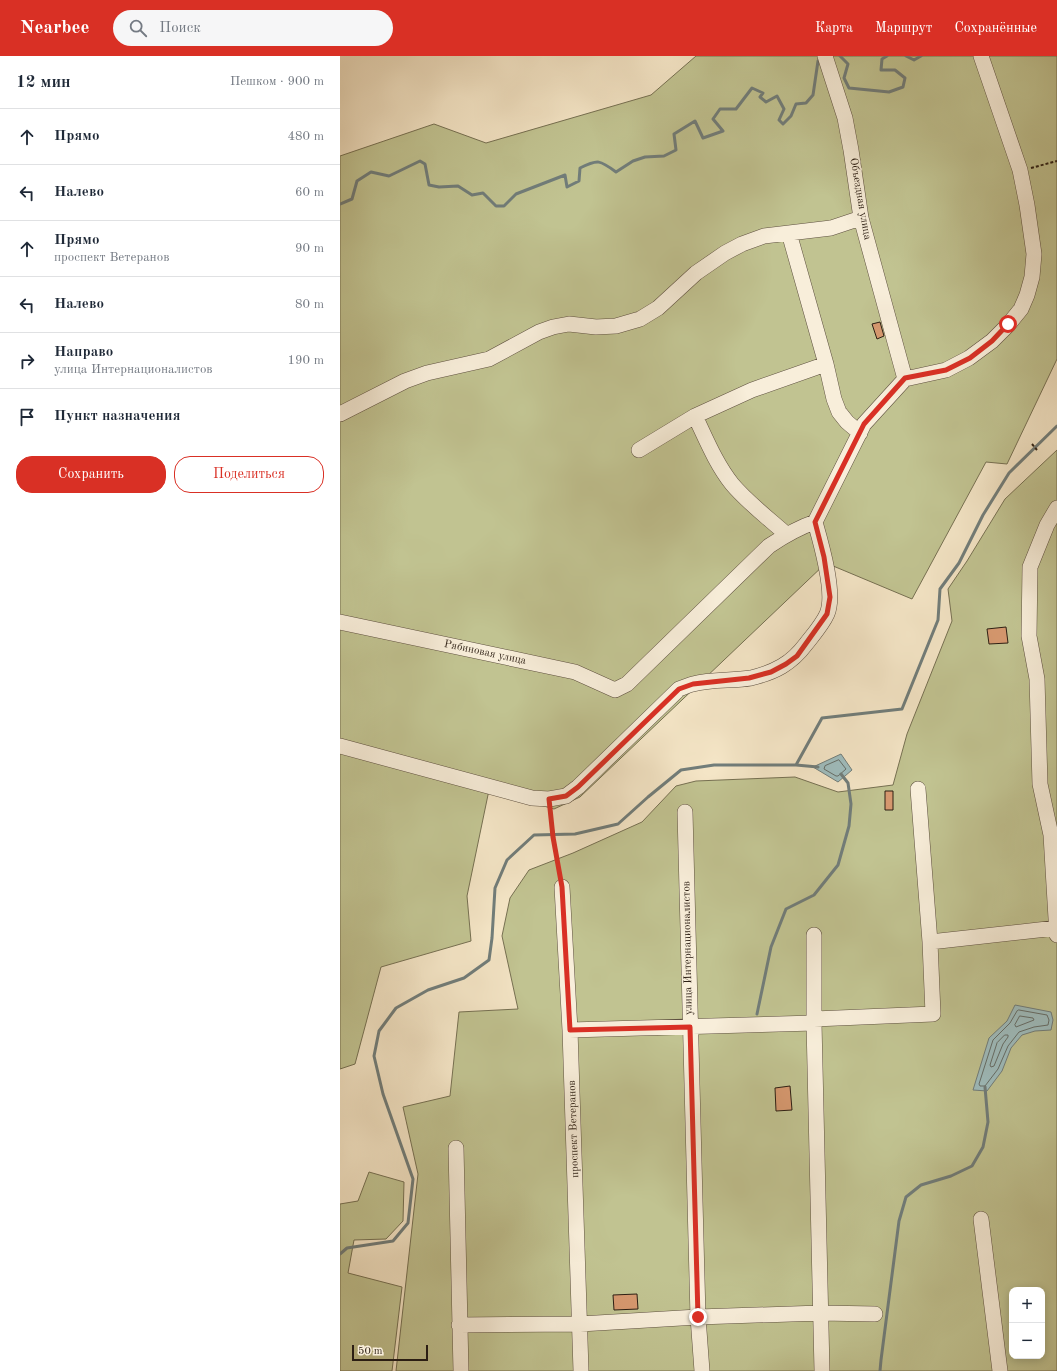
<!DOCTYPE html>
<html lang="ru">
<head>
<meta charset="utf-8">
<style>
  :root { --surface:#fff; --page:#f6f6f7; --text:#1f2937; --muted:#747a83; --line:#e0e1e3; --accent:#d93025 }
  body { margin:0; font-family:"Old Standard TT",serif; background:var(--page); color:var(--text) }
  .controls { position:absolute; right:12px; bottom:12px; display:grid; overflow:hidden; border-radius:8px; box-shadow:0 2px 10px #0003 }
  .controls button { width:36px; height:36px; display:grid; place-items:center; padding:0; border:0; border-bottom:1px solid var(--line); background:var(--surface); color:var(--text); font:20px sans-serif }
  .scale { position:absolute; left:12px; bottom:10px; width:76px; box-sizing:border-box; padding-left:4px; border:2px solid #2c1e13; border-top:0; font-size:11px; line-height:14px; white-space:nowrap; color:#2c1e13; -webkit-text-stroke:3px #f8eeda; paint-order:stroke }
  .stop { position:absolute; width:12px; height:12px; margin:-9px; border:3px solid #d93025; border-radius:50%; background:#fff }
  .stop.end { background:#d93025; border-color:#fff; box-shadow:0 1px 4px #0008 }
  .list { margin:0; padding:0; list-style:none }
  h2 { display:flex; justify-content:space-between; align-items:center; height:52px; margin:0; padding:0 16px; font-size:17px }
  h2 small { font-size:13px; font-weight:400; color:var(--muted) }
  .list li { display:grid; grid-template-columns:26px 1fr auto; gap:12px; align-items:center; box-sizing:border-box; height:56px; padding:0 16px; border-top:1px solid var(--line) }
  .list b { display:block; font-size:15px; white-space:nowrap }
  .list p { margin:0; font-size:13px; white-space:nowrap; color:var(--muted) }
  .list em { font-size:13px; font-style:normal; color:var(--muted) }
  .actions { display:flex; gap:8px; padding:12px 16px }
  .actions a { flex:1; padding:9px 0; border:1px solid var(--accent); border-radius:16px; text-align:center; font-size:14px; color:var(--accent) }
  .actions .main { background:var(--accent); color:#fff }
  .icon { flex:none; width:22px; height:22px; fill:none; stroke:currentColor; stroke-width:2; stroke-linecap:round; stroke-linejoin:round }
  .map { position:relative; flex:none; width:717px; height:1315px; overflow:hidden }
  header { display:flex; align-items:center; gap:24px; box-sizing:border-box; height:56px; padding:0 20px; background:var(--accent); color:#fff }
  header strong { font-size:19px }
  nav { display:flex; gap:22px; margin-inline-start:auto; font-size:14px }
  .search { width:280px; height:36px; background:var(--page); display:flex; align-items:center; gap:10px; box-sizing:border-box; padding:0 14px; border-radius:22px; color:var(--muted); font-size:15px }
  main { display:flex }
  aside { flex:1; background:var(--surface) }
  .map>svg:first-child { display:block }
  .green { fill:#c1c391; stroke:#767052; fill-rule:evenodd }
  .water { fill:#9fbdbe; stroke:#717d7a }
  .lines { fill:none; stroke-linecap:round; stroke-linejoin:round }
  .shore { stroke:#666e68; stroke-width:1 }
  .stream { stroke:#717d7a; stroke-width:3 }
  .building { fill:#d6986f; stroke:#2c1e13 }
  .minor-casing { stroke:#5e5040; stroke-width:16 }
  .path { stroke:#2c1e13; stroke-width:2; stroke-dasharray:3 2; stroke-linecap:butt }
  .minor { stroke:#f8eeda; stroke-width:15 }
  .route { stroke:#d93025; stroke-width:5 }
  .labels { text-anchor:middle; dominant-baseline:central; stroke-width:3; stroke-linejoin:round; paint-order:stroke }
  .street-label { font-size:11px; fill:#2c1e13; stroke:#f8eeda }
</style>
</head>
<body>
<header>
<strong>Nearbee</strong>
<div class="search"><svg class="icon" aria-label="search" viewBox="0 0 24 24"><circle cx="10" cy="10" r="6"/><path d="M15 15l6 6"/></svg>Поиск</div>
<nav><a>Карта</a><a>Маршрут</a><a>Сохранённые</a></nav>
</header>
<main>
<aside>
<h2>12 мин<small>Пешком · 900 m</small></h2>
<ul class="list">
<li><svg class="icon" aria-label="ahead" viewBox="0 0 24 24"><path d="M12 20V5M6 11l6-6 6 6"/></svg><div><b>Прямо</b></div><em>480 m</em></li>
<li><svg class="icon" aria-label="left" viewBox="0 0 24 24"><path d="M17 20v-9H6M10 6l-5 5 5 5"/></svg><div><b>Налево</b></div><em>60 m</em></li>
<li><svg class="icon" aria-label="ahead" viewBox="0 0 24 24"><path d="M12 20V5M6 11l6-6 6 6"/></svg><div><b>Прямо</b><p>проспект Ветеранов</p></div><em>90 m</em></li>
<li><svg class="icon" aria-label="left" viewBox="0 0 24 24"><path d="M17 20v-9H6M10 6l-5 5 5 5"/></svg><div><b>Налево</b></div><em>80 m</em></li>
<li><svg class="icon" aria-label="right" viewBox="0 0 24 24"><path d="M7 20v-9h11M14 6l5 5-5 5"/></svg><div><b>Направо</b><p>улица Интернационалистов</p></div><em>190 m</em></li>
<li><svg class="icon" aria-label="arrive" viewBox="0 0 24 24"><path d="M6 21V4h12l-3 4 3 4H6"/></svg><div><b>Пункт назначения</b></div></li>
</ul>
<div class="actions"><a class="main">Сохранить</a><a>Поделиться</a></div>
</aside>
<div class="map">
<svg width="717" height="1315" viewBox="0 0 717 1315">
  <rect width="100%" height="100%" fill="#f4e5c6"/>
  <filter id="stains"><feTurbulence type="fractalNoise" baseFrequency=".005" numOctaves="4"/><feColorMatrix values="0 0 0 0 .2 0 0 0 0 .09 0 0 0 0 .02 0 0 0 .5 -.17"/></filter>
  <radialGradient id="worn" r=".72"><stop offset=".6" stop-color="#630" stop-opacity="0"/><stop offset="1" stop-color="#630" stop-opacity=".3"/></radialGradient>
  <path class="green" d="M356 0H717V303L667 408 646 406 572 543 486 507 240 741 214 753 149 734 127 840 131 885 41 911 15 1008 0 1013V100L94 68 146 87 311 39Z
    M717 394V1315H56L78 1118 63 1051 110 1040 119 956 178 953 162 880 170 842 189 814 233 797 302 766 336 730 356 725 455 721 498 736 553 729 567 678 612 565 608 533 627 505 665 443ZM672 1234H702V1300H672Z
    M29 1116 64 1126 63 1165 46 1183 14 1184 8 1217 62 1231 52 1315H0V1148L18 1145Z"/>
  <path class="water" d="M501 698 512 714 498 726 473 711Z
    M675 949 711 956 713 964 711 974 695 975 682 979 671 992 662 1015 647 1035 633 1034 649 982 667 965Z"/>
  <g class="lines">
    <path class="shore" d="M499 704 506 713 498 720H496L484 713 485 710Z
      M679 954 707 959 709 964 708 969 694 971 679 976 668 990 658 1013 645 1030H640L639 1028 653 984 670 967 677 955Z
      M680 960 693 962 694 964 676 971 675 969Z
      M665 979H668V981L663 988 654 1010 651 1011 650 1009 657 987Z"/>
    <path class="stream" d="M500 0 508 8 504 22 509 32 549 36 563 31 565 22 555 14H541L542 3 547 0
      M566 0 574 4 581 0
      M0 148 12 143 17 125 31 116 49 120 80 105 85 108 89 129 99 131 118 130 132 139 143 137 156 150H164L176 138 225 119 227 131 239 125 240 112C258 103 260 104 276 116L293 105 305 101 324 100 336 94 334 78 355 65 363 82 383 75 373 63 380 53H396L412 32 423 37 420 41 426 46 437 40 444 53 439 64 443 68 451 60 456 48 466 47 473 39 478 5 481 3
      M456 709 478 711
      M417 958 431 891 446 853 474 839 498 809 509 770 511 748 508 727 501 718
      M0 1198 7 1192 53 1185 68 1167 73 1123 43 1038 34 1000 39 975 56 952 88 934 124 922 149 904 152 882 155 832 167 804 194 779 235 778 278 768 308 741 341 714 374 709H456L482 662 562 653 598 564 600 533 619 507 643 459 669 417 717 370
      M540 1315 541 1304 559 1165 566 1141 581 1129 611 1120 632 1110 643 1091 648 1066 645 1031"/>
  </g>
  <path class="building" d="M540 266 544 280 537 283 532 268Z
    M666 571 668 587 649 588 647 573Z
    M545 735H553V754H545Z
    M450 1030 452 1054 436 1055 435 1032Z
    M297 1238 298 1253 274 1254 273 1239Z"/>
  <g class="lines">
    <g class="minor-casing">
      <path id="minor" d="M485 0 505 62 511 94 521 162 565 323
        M449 177 486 308 494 343 499 356 507 366 520 377
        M0 358 65 325 87 317 149 303 199 276 213 271 229 268 256 271 276 270 300 263 318 252 356 217 385 197 402 188 424 180 491 172 521 162
        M355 360C366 383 376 408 392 428 407 446 428 462 446 478
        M299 394 355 360 412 334 486 308
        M717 452 707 469 690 511 689 580 697 623 700 728 711 779 717 879
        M0 566 235 616 275 634 287 628 429 490C444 480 457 472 475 466
        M0 690 192 742 209 743 226 740 238 731 339 633C344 631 349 629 353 628 372 623 392 625 411 622 435 616 451 608 466 588 473 579 482 569 487 558 496 538 481 487 475 466L524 368 565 323 606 314 629 302 652 285 668 269 681 253 687 239 692 221 694 198 687 149 680 114 641 0
        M345 756 358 1261 362 1315
        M222 831 230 974 241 1315
        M474 879V967L482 1315
        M590 886 716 872
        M474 963 593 958 590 886 578 733
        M230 974 474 967
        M116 1092 121 1315
        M641 1163 660 1315
        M119 1269 240 1268 358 1261 481 1257 535 1258"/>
    </g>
    <path class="path" d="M691 112 717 105
      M692 388 697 394
      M210 754 220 819"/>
    <use href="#minor" class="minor"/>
  </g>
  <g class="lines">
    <path class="route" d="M358 1261 350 971 230 974 222 831 213 781 209 743 226 740 238 731 339 633 353 628 409 622 431 616 446 608 457 600 487 558 490 541 484 501 475 466 524 368 565 322 606 314 630 302 652 285 668 268"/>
  </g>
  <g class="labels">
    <g class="street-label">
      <text transform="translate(520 143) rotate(80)">Объездная улица</text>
      <text transform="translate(145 597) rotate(12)">Рябиновая улица</text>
      <text transform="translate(348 892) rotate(-91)">улица Интернационалистов</text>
      <text transform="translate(234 1073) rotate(-92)">проспект Ветеранов</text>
    </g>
  </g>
  <rect width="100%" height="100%" filter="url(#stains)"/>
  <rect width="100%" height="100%" fill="url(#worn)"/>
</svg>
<div class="controls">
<button>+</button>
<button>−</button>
</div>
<div class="scale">50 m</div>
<div class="stop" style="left:668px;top:268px"></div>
<div class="stop end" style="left:358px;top:1261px"></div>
</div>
</main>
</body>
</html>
